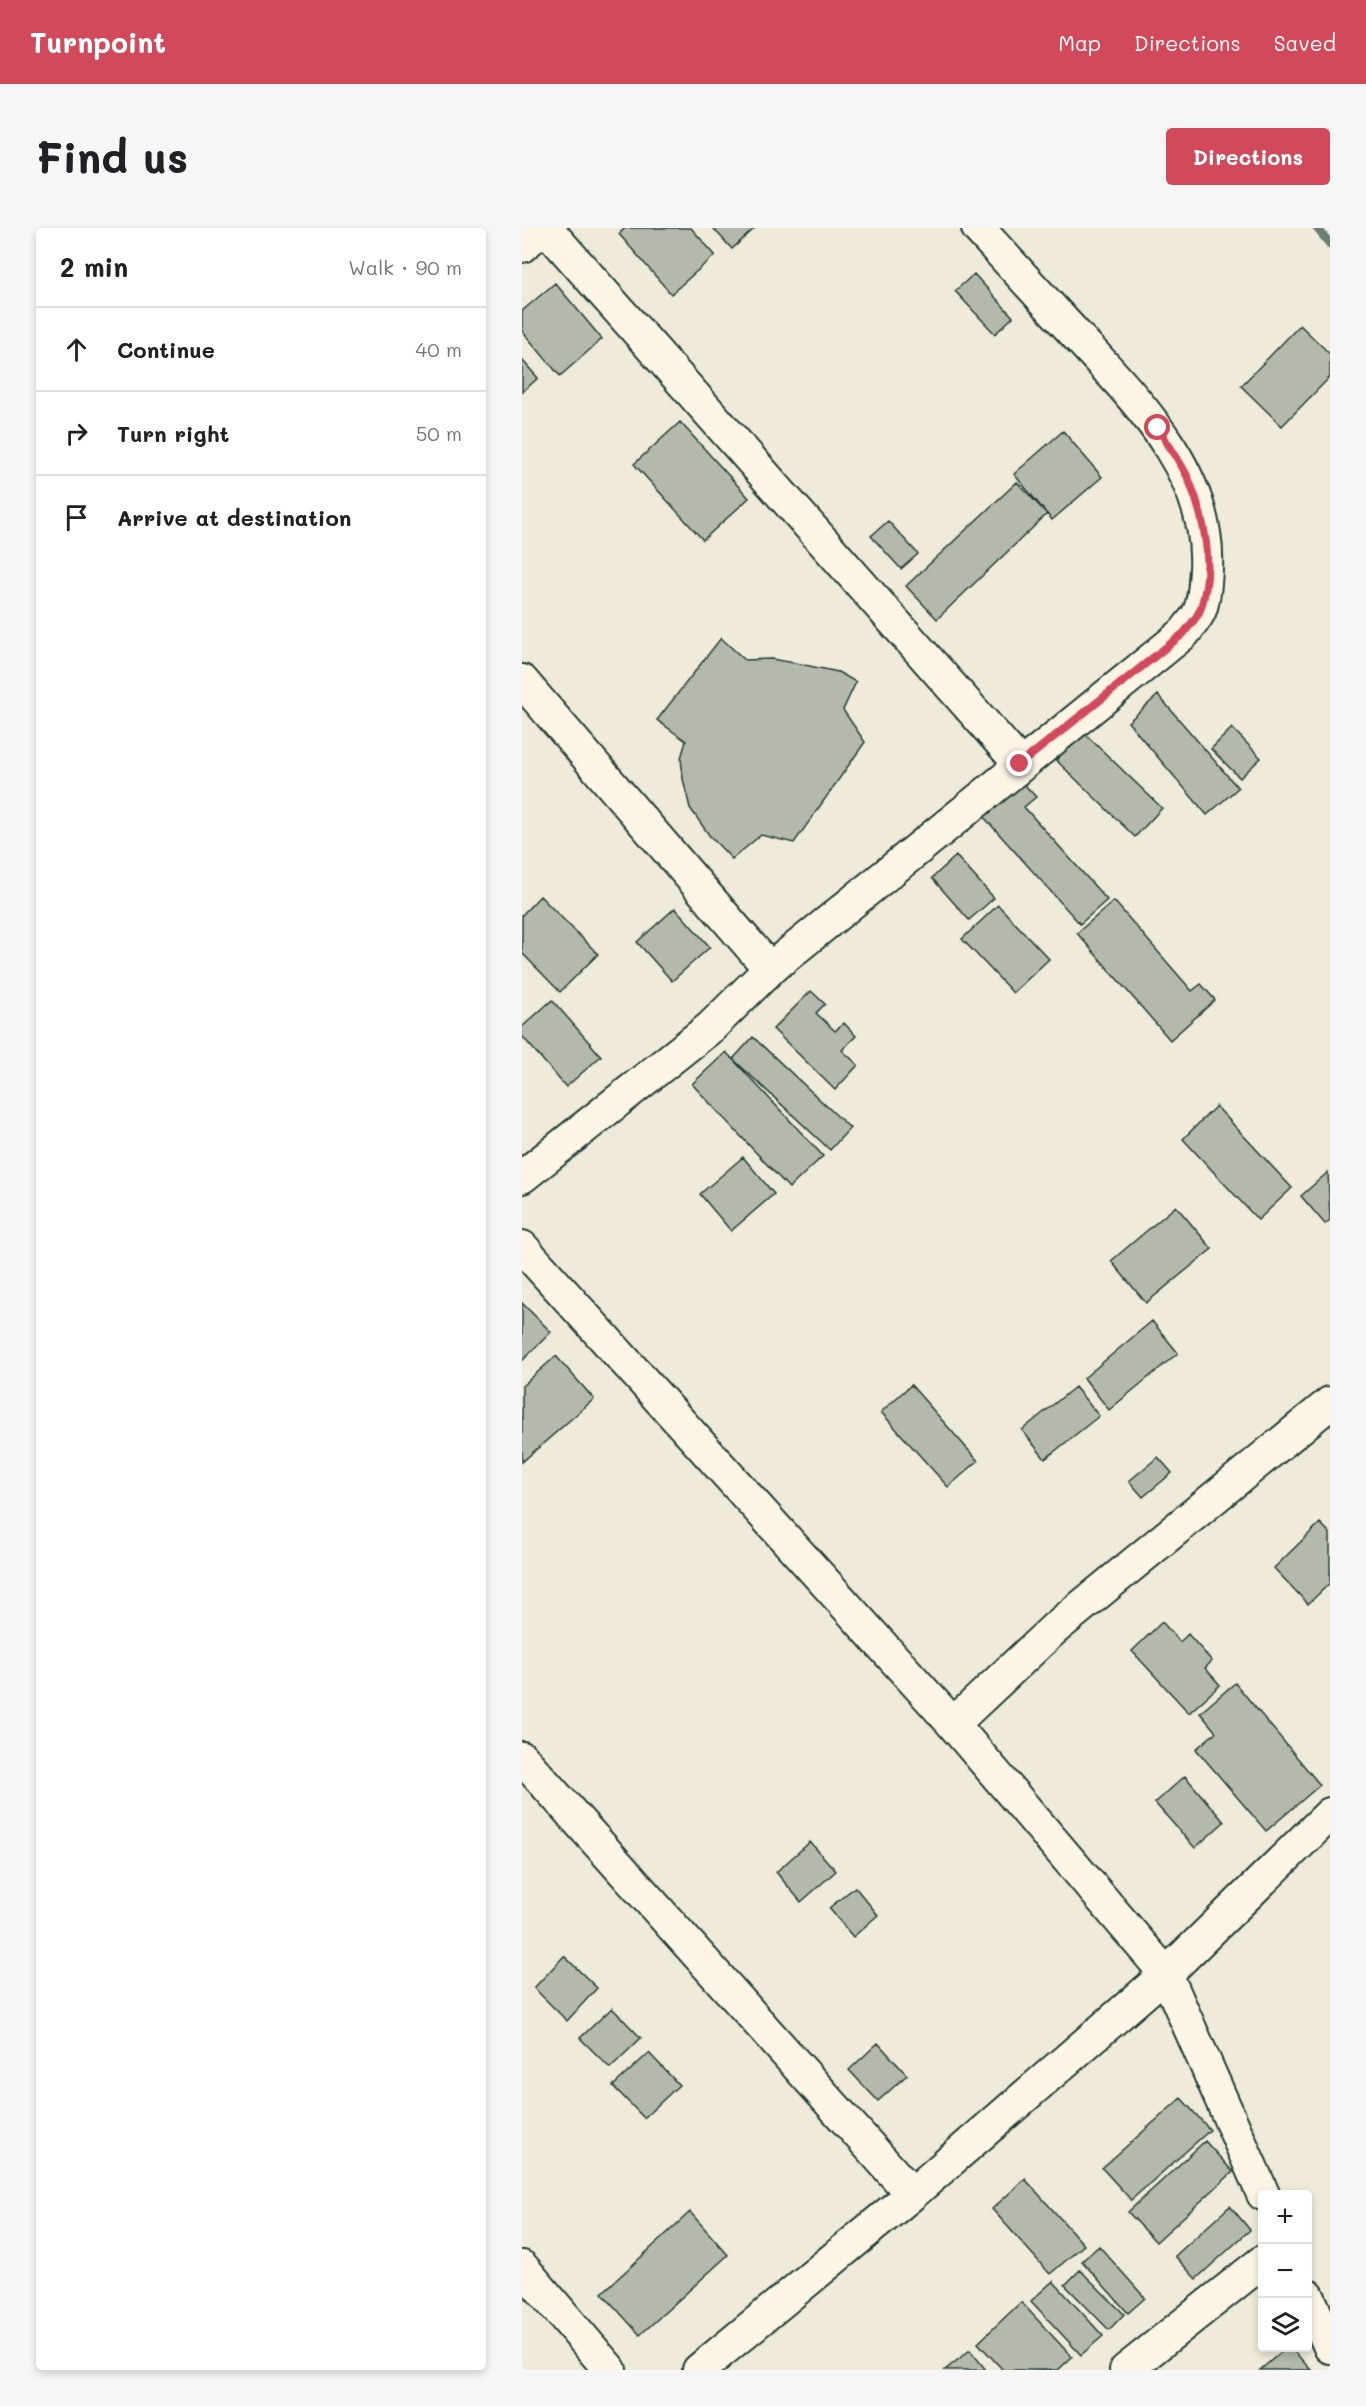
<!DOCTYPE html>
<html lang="en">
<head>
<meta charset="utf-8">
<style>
  :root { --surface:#fff; --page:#f6f6f6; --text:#202124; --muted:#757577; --line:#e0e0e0; --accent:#d1495b }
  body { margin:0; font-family:Mali,sans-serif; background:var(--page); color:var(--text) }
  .controls { position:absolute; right:18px; bottom:18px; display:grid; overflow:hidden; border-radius:6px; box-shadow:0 3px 9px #0003 }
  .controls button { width:54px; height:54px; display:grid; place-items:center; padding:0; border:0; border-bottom:2px solid var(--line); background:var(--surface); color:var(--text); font:30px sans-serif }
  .stop { position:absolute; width:18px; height:18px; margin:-14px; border:4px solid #d1495b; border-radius:50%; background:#fff }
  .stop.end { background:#d1495b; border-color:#fff; box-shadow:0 2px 6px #0008 }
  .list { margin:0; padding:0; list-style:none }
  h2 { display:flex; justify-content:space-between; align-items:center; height:78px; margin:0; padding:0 24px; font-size:26px }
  h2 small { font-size:20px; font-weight:400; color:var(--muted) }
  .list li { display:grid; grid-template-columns:39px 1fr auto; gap:18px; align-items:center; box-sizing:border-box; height:84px; padding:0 24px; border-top:2px solid var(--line) }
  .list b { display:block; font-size:22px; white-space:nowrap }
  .list em { font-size:20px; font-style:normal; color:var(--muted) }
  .icon { flex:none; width:33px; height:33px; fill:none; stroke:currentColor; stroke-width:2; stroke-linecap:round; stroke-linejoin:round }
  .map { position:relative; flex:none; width:808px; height:2142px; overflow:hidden; border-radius:6px }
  header { display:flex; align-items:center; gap:36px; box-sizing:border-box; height:84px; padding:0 30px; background:var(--accent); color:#fff }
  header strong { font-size:28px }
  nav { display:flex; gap:33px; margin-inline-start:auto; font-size:21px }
  .intro { display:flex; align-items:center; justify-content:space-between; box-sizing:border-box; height:144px; padding:0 36px }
  h1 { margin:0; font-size:42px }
  .button { padding:15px 27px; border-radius:6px; background:var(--accent); color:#fff; font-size:21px; font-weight:700 }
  main { display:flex; gap:36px; padding:0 36px }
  aside { flex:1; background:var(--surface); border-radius:6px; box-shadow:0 3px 9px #0003 }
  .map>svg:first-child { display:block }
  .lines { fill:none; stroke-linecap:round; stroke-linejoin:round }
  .stream { stroke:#6c7d71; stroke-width:9 }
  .building { fill:#b5b9ad; stroke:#1f3d34; stroke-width:1.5 }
  .minor-casing { stroke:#1f3d34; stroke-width:36 }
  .minor { stroke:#fcf5e5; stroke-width:32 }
  .route { stroke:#d1495b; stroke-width:8 }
</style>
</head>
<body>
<header>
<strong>Turnpoint</strong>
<nav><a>Map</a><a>Directions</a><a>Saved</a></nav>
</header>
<div class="intro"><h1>Find us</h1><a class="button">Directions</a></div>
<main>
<aside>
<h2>2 min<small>Walk · 90 m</small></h2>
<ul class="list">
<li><svg class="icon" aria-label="ahead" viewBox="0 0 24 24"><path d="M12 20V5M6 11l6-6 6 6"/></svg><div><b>Continue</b></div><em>40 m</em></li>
<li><svg class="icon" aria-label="right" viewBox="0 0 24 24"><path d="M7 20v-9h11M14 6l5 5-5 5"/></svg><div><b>Turn right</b></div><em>50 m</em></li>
<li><svg class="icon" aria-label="arrive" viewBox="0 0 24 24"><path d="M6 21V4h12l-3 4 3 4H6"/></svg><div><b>Arrive at destination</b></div></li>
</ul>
</aside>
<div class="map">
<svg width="808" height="2142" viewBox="0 0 808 2142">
  <rect width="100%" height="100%" fill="#efeada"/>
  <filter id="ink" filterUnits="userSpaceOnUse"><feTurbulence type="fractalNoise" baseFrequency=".0167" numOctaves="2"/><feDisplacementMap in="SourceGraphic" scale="12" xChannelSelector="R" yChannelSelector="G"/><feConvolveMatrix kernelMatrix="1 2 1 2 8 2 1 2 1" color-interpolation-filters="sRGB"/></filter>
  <g filter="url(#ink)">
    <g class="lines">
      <path class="stream" d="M795 0 808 16"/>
    </g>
    <path class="building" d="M103 0H169L193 27 149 66 97 6Z
      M191 0H233L210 21Z
      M452 46 491 89 473 106 433 63Z
      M33 55 80 111 38 148 0 103V83Z
      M778 97 808 126V149L760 198 719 158Z
      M0 132 16 150 0 164Z
      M158 194 227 270 181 312 112 236Z
      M541 203 580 249 530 292 492 246Z
      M495 254 525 286 415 391 384 358Z
      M366 293 396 326 379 341 349 308Z
      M199 410 223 432 249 431 273 435 316 444 334 454 321 482 343 514 272 615 239 607 210 631 187 607 168 580 161 551 159 530 164 513 135 492Z
      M636 467 716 560 685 587 606 494Z
      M710 500 739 530 718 550 689 521Z
      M561 504 640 580 613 609 534 532Z
      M500 554 514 569 502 579 585 672 558 696 461 588Z
      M434 628 472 670 447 692 410 650Z
      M18 668 76 726 38 764 0 725V687Z
      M592 673 670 763 679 756 693 772 648 812 555 705Z
      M476 677 527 731 491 765 440 711Z
      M153 680 188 719 150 753 115 714Z
      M289 763 303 776 294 785 313 803 322 795 334 808 320 822 336 837 313 862 251 801Z
      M30 772 79 828 44 859 0 808V799Z
      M231 809 328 900 308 922 211 831Z
      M204 824 301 928 267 960 170 856Z
      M694 878 770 960 736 992 661 911Z
      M221 929 252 966 209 1003 178 966Z
      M806 944 808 992 803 996 779 968Z
      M654 978 690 1021 624 1075 589 1033Z
      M0 1075 29 1104 0 1133Z
      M630 1093 656 1125 587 1182 562 1150Z
      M34 1128 72 1171 0 1234V1158Z
      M389 1157 456 1233 426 1259 359 1184Z
      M553 1159 577 1188 523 1231 500 1202Z
      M636 1229 650 1245 621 1269 607 1253Z
      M798 1295 808 1305V1355L786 1376 752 1340Z
      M640 1394 658 1414 666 1406 690 1433 683 1440 698 1457 667 1485 610 1423Z
      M713 1455 798 1557 744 1603 674 1521 694 1504 678 1485Z
      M663 1548 702 1594 673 1620 633 1575Z
      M288 1614 314 1643 279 1674 254 1644Z
      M333 1659 356 1687 331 1709 307 1680Z
      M42 1728 75 1760 45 1793 12 1760Z
      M90 1780 119 1810 88 1840 58 1810Z
      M356 1815 385 1847 356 1873 327 1842Z
      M127 1825 157 1857 122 1890 91 1858Z
      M659 1870 688 1902 609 1972 580 1940Z
      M683 1913 711 1944 634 2014 606 1984Z
      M503 1951 562 2017 528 2046 470 1981Z
      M708 1978 728 2002 674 2051 653 2028Z
      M168 1984 206 2027 118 2107 80 2065Z
      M577 2018 623 2070 606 2085 560 2033Z
      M558 2042 602 2086 587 2102 543 2057Z
      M531 2053 581 2108 559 2127 509 2073Z
      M499 2074 550 2129 536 2142H481L456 2115Z
      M764 2120H769L789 2142H738Z
      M448 2122 464 2142H423Z"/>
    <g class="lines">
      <g class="minor-casing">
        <path id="minor" d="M24 0 498 536
          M0 18 21 0
          M0 453 248 741
          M0 949 189 799 248 741 662 405C667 398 675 390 678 382 683 369 683 355 684 341 689 246 615 173 555 108 522 72 489 36 456 0
          M0 1019 431 1496 644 1746 741 1966
          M431 1496 532 1401 808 1175
          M0 1530 390 1966
          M0 2039 88 2142
          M786 2068 808 2119
          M177 2142 390 1966 644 1746 808 1586
          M604 2142 740 2034"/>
      </g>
      <use href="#minor" class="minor"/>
    </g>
  </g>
  <g class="lines" filter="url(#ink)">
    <path class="route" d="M498 536 662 405C667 398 675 390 678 382 693 341 683 291 667 252 659 234 646 217 636 200"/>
  </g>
</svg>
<div class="controls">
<button>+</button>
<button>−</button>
<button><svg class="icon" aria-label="layers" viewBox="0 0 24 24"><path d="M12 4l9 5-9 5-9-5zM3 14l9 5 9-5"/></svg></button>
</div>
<div class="stop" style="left:636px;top:200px"></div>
<div class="stop end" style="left:498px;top:536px"></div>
</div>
</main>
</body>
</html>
